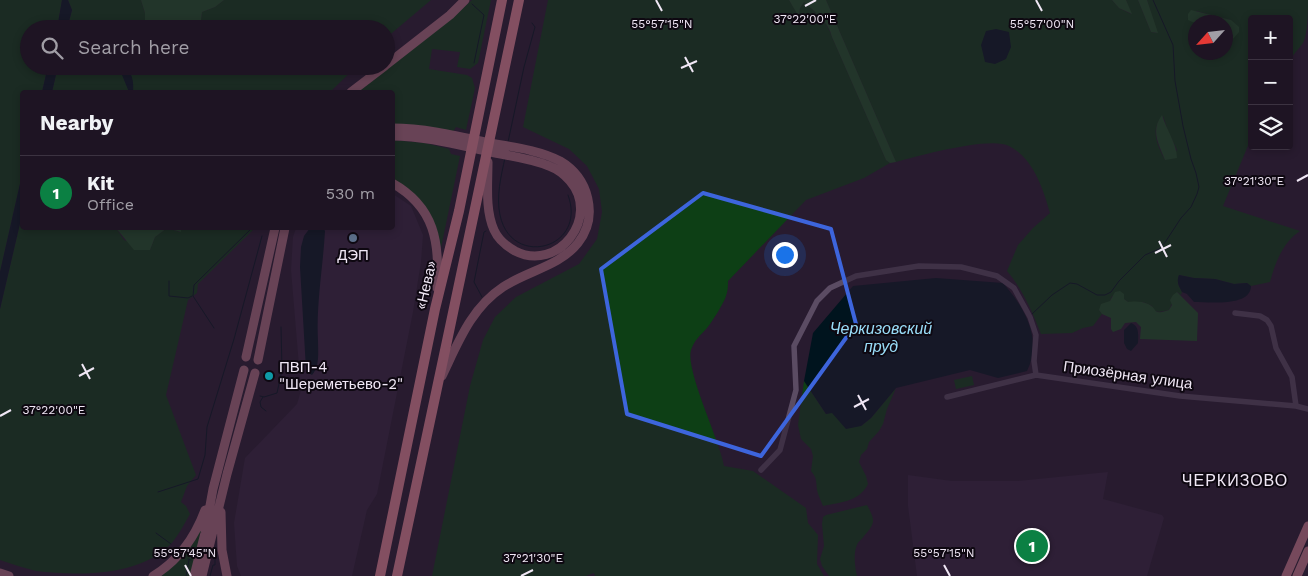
<!DOCTYPE html>
<html lang="en">
<head>
<meta charset="utf-8">
<style>
  :root { --surface:#1e1423; --page:#2b2130; --text:#f1f3f6; --muted:#a19ea6; --line:#3c3341; --accent:#0b8043 }
  body { margin:0; font-family:"Work Sans",sans-serif; background:var(--page); color:var(--text) }
  .controls { position:absolute; right:15px; top:15px; display:grid; overflow:hidden; border-radius:5px; box-shadow:0 2px 8px #0003 }
  .controls button { width:45px; height:45px; display:grid; place-items:center; padding:0; border:0; border-bottom:1px solid var(--line); background:var(--surface); color:var(--text); font:25px sans-serif }
  .compass { position:absolute; left:1188px; top:15px; width:45px; height:45px; border-radius:50%; background:var(--surface); box-shadow:0 2px 8px #0003; rotate:243deg }
  .you { position:absolute; left:784px; top:254px; width:18px; height:18px; margin:-12px; border:4px solid #fff; border-radius:50%; background:#1a73e8; box-shadow:0 0 0 8px #1a73e833 }
  .badge { display:grid; place-items:center; width:32px; height:32px; border-radius:50%; background:var(--accent); color:#fff; font-size:16px; font-weight:700 }
  .pin { position:absolute; translate:-50% -50%; border:2px solid #fff; box-shadow:0 1px 5px #0006 }
  .list { margin:0; padding:0; list-style:none }
  h2 { display:flex; justify-content:space-between; align-items:center; height:65px; margin:0; padding:0 20px; font-size:21px }
  h2 small { font-size:16px; font-weight:400; color:var(--muted) }
  .list li { display:grid; grid-template-columns:32px 1fr auto; gap:15px; align-items:center; box-sizing:border-box; height:75px; padding:0 20px; border-top:1px solid var(--line) }
  .list b { display:block; font-size:19px; white-space:nowrap }
  .list p { margin:0; font-size:16px; white-space:nowrap; color:var(--muted) }
  .list em { font-size:16px; font-style:normal; color:var(--muted) }
  .icon { flex:none; width:28px; height:28px; fill:none; stroke:currentColor; stroke-width:2; stroke-linecap:round; stroke-linejoin:round }
  .map { position:relative; flex:none; width:1308px; height:576px; overflow:hidden }
  .search { position:absolute; background:var(--surface); box-shadow:0 2px 8px #0003; left:20px; top:20px; width:375px; height:55px; display:flex; align-items:center; gap:12px; box-sizing:border-box; padding:0 18px; border-radius:28px; color:var(--muted); font-size:19px }
  .panel { position:absolute; background:var(--surface); box-shadow:0 2px 8px #0003; left:20px; top:90px; width:375px; height:140px; border-radius:5px }
  .map>svg:first-child { display:block }
  .built { fill:#35253e }
  .green { fill:#0d3f15; fill-rule:evenodd }
  .forest { fill:#1c5524 }
  .water { fill:#00141e }
  .lines { fill:none; stroke-linecap:round; stroke-linejoin:round }
  .stream { stroke:#00141e; stroke-width:1 }
  .minor { stroke:#5b4c63; stroke-width:5.5 }
  .primary { stroke:#b67486; stroke-width:9 }
  .trunk { stroke:#d48192; stroke-width:9 }
  .motorway { stroke:#f28e9d; stroke-width:10 }
  .marked { fill:none; stroke:#3d65dc; stroke-width:4; stroke-linejoin:round }
  .ticks { fill:none; stroke:#f0e7f5; stroke-width:2 }
  .service-dot { fill:#5c6f8a; stroke:#0e0811; stroke-width:2 }
  .culture-dot { fill:#0f9aa8; stroke:#0e0811; stroke-width:2 }
  .labels { text-anchor:middle; dominant-baseline:central; stroke-width:4; stroke-linejoin:round; paint-order:stroke }
  .poi-label { font-size:15px; fill:#f0e7f5; stroke:#0e0811 }
  .street-label { font-size:15px; fill:#f0e7f5; stroke:#0e0811 }
  .water-label { font-size:16px; font-style:italic; fill:#99dcf7; stroke:#0e0811 }
  .neighbourhood-label { font-size:16px; letter-spacing:1px; fill:#f0e7f5; stroke:#0e0811 }
  .ticks-label { font-size:12px; text-anchor:middle; fill:#f0e7f5; stroke:#0e0811; stroke-width:4; stroke-linejoin:round; paint-order:stroke }
</style>
</head>
<body>
<div class="map">
<svg width="1308" height="576" viewBox="0 0 1308 576">
  <rect width="100%" height="100%" fill="#281b2f"/>
  <path class="built" d="M393 194 411 206 423 235 421 262 413 312 377 494 367 510 352 576H241L237 566 234 523 245 458 297 404 301 390 291 270 293 237 296 228H392Z
    M1108 472 1103 499 1162 515 1164 518 1147 576H917L908 506V475L952 481H1018Z"/>
  <path class="green" d="M0 0H62L57 29H29V66H48L42 92H22V175L0 272Z
    M68 0H141L145 13V29H67L72 10Z
    M224 0H431L386 38V29H200L202 12 215 7Z
    M472 0H491L478 63 470 69 457 67 460 52 432 49 429 69 467 75 472 78 475 88 466 130 456 127 453 132 393 125 392 92H358L452 18Z
    M548 0H789L799 16 800 8 804 2C816 13 827 21 832 37L886 160 890 163 864 178 806 200 728 281C728 285 728 291 726 296 724 303 712 322 707 328 700 336 695 339 691 350 685 370 720 441 724 466L753 471 806 508 808 523 818 535 817 564 824 576H595L594 573 586 576H432L470 386 483 340 495 317 516 297 579 264 597 239 602 212 599 189 587 166 569 149 523 127Z
    M826 0H1112L1119 8 1131 14 1126 0H1138L1151 32 1157 33 1147 0H1308C1308 12 1308 33 1303 43 1298 50 1292 55 1289 63V19H1252V136L1223 206 1300 231C1283 242 1275 263 1270 282L1251 286 1247 283 1234 284 1215 279 1194 278 1179 275 1178 284 1182 292 1181 295 1177 292 1169 310 1159 312 1154 311 1152 306 1143 302H1128L1124 299 1112 296 1110 301 1099 310 1102 314 1093 326 1083 328 1072 333 1041 334C1032 311 1023 290 1007 271L1018 245 1033 228 1050 213C1043 188 1033 158 1009 146 990 136 918 156 896 162ZM1196 11 1231 20 1232 40 1226 41V52H1196ZM1163 116 1168 131 1177 150 1165 160C1158 146 1149 129 1163 116Z
    M58 66H357L330 92H52Z
    M392 140 425 143 449 149 451 154 460 156 441 248C437 219 420 192 393 180Z
    M22 215V228H116L124 240 150 250 155 237 167 228 180 232 181 228H255L198 284 197 293 188 300 166 395 196 475 187 486 181 502 186 506 190 514C184 524 178 537 169 546 137 576 80 576 36 571 24 568 12 564 0 560V309Z
    M972 376 974 385 956 389 954 380Z
    M804 381 826 414 832 412 861 426 871 418 896 388 887 409 883 424 879 431 869 442 867 449 861 455 859 462 866 476 868 484C859 502 841 502 823 506 821 501 818 495 817 490 816 481 817 478 811 471L813 456 811 449 801 439 798 425Z
    M867 505C875 520 876 523 864 536 862 540 858 541 857 545 853 553 855 568 857 576H829L822 566 820 559 824 546 822 524 823 517 826 515Z
    M202 527 191 576H161L188 551Z"/>
  <path class="forest" d="M141 0H224L215 7 202 12 200 29H145V13Z
    M789 0H826L896 162 890 163 886 160 832 37C828 21 816 13 804 2L800 8 799 17Z
    M1112 0H1126L1132 14 1119 8Z
    M1138 0H1147L1158 33 1151 32Z
    M1191 10 1231 20 1239 27V32L1232 40 1226 41V22L1195 23 1188 20V14Z
    M1162 115C1166 129 1177 144 1177 158L1165 160C1159 144 1150 131 1162 115Z
    M116 228H181V232L167 228 155 237 150 250H134Z
    M1120 291 1124 294V299L1128 302C1133 301 1143 301 1148 304 1159 309 1151 316 1169 310L1172 305 1170 300 1173 295 1177 292 1198 313 1197 341 1140 339 1141 327 1136 322 1125 323 1121 329 1113 332 1111 329V318L1102 314 1099 310 1101 304 1110 301 1115 292Z"/>
  <path class="water" d="M62 0H68L72 10 67 29H57Z
    M996 29 1009 32 1011 47 1006 59 995 64 985 62 981 45 986 31Z
    M48 66H58L52 92H42Z
    M112 66H125C132 73 134 81 133 91L129 92 122 75Z
    M22 175V215L0 309V272Z
    M310 228H323L325 231C323 267 316 304 318 341 318 352 320 366 312 375L307 372 306 369 300 267 301 247 304 236Z
    M1179 275 1194 278 1215 279 1234 284 1247 283 1251 286C1251 307 1209 302 1194 302L1187 294 1182 292C1179 286 1176 282 1179 275Z
    M936 278 1003 283C1024 307 1043 338 1027 371L998 378 970 370 896 388 871 418 861 426 846 429 832 413 826 414 804 381 813 333 853 286Z
    M1131 323C1140 326 1138 336 1138 343L1131 351 1127 349 1124 343V330Z"/>
  <g class="lines">
    <path class="stream" d="M472 4 484 15 474 63
      M508 142 524 67 535 27 532 23
      M505 158C501 176 496 197 500 215 511 269 588 249 568 195
      M169 281V296L188 298 192 296
      M482 297 474 282 484 232 486 231
      M1031 315 1052 295 1070 283 1077 284 1097 295H1105L1111 292 1119 281 1145 255 1159 249 1164 244 1181 218 1191 207 1197 194 1199 187 1196 173 1191 159 1183 126 1175 81 1173 45 1153 0
      M214 328 193 296 194 285 252 228
      M260 396 264 397 277 393 282 370 281 327
      M263 397 260 402 261 407 266 411
      M158 492 198 479 205 455 207 427 234 339 262 236
      M156 533 171 544
      M188 559 191 560
      M186 576 189 560
      M210 576 213 565H215V559L216 556"/>
    <path class="minor" d="M1235 313 1260 316 1267 320 1271 326 1276 348 1292 377 1296 406
      M947 397 1036 375 1180 396 1296 406 1308 409
      M761 470 780 450 796 390 794 346 817 301 830 288 856 276 919 266 961 267 997 276 1014 288 1030 317 1036 335 1034 361 1036 375"/>
    <path class="primary" d="M386 65 450 15 465 0
      M351 92 385 66
      M392 128C425 128 458 136 490 143 513 147 539 150 560 161 589 178 599 216 578 243 560 266 527 271 503 287 471 308 458 343 442 376
      M392 136C425 136 458 145 490 152 509 156 530 158 549 166 557 169 564 174 570 181 601 217 558 273 515 251 506 246 498 239 494 230 485 210 488 184 488 162
      M392 183C435 207 440 243 437 288
      M246 357 275 228
      M258 360 285 228
      M221 512 222 550 227 576
      M0 573 9 576
      M153 576C178 561 195 537 205 510
      M194 576 205 533 213 489 244 370
      M202 576 227 474 255 373"/>
    <path class="trunk" d="M1286 576 1308 526
      M1297 576 1308 551"/>
    <path class="motorway" d="M380 576 435 309 459 211 502 0
      M397 576C437 384 480 192 519 0"/>
  </g>
  <path d="M0 0H1308V576H0ZM703 193 831 229 856 324 761 456 627 414 601 269Z" fill="#281b2f" fill-opacity=".55" fill-rule="evenodd"/>
  <path class="marked" d="M703 193 831 229 856 324 761 456 627 414 601 269Z"/>
  <path class="ticks" d="M656 0 662 11M1036 0 1042 11M805 6 816 0M685 57 693 72M681 68 697 61M1297 181 1308 175M1159 241 1167 257M1155 253 1171 245M82 364 90 379M79 376 94 368M858 395 866 410M854 407 869 399M0 416 11 410M185 565 191 576M944 565 950 576M521 576 533 570"/>
  <circle class="service-dot" cx="353" cy="238" r="5"/>
  <circle class="culture-dot" cx="269" cy="376" r="5"/>
  <g class="labels">
    <g class="poi-label">
      <text x="353" y="255">ДЭП</text>
      <text x="279" y="367" text-anchor="start">ПВП-4<tspan x="279" dy="17">"Шереметьево-2"</tspan></text>
    </g>
    <g class="street-label">
      <text transform="translate(426 285) rotate(-77)">«Нева»</text>
      <text transform="translate(1128 375) rotate(8)">Приозёрная улица</text>
    </g>
    <g class="water-label">
      <text x="881" y="328">Черкизовский<tspan x="881" dy="18">пруд</tspan></text>
    </g>
    <g class="neighbourhood-label">
      <text x="1235" y="480">ЧЕРКИЗОВО</text>
    </g>
  </g>
  <g class="ticks-label">
    <text x="805" y="23">37°22'00"E</text>
    <text x="662" y="28">55°57'15"N</text>
    <text x="1042" y="28">55°57'00"N</text>
    <text x="1254" y="185">37°21'30"E</text>
    <text x="54" y="414">37°22'00"E</text>
    <text x="185" y="557">55°57'45"N</text>
    <text x="944" y="557">55°57'15"N</text>
    <text x="533" y="562">37°21'30"E</text>
  </g>
</svg>
<div class="controls">
<button>+</button>
<button>−</button>
<button><svg class="icon" aria-label="layers" viewBox="0 0 24 24"><path d="M12 4l9 5-9 5-9-5zM3 14l9 5 9-5"/></svg></button>
</div>
<svg class="compass" viewBox="-18 -18 36 36"><path d="M0-13l5 13h-10z" fill="#e53935"/><path d="M0 13l5-13h-10z" fill="#a19ea6"/></svg>
<div class="you"></div>
<div class="pin badge" style="left:1032px;top:546px">1</div>
<div class="search"><svg class="icon" aria-label="search" viewBox="0 0 24 24"><circle cx="10" cy="10" r="6"/><path d="M15 15l6 6"/></svg>Search here</div>
<section class="panel">
<h2>Nearby<small></small></h2>
<ul class="list">
<li><span class="badge">1</span><div><b>Kit</b><p>Office</p></div><em>530 m</em></li>
</ul>
</section>
</div>
</body>
</html>
